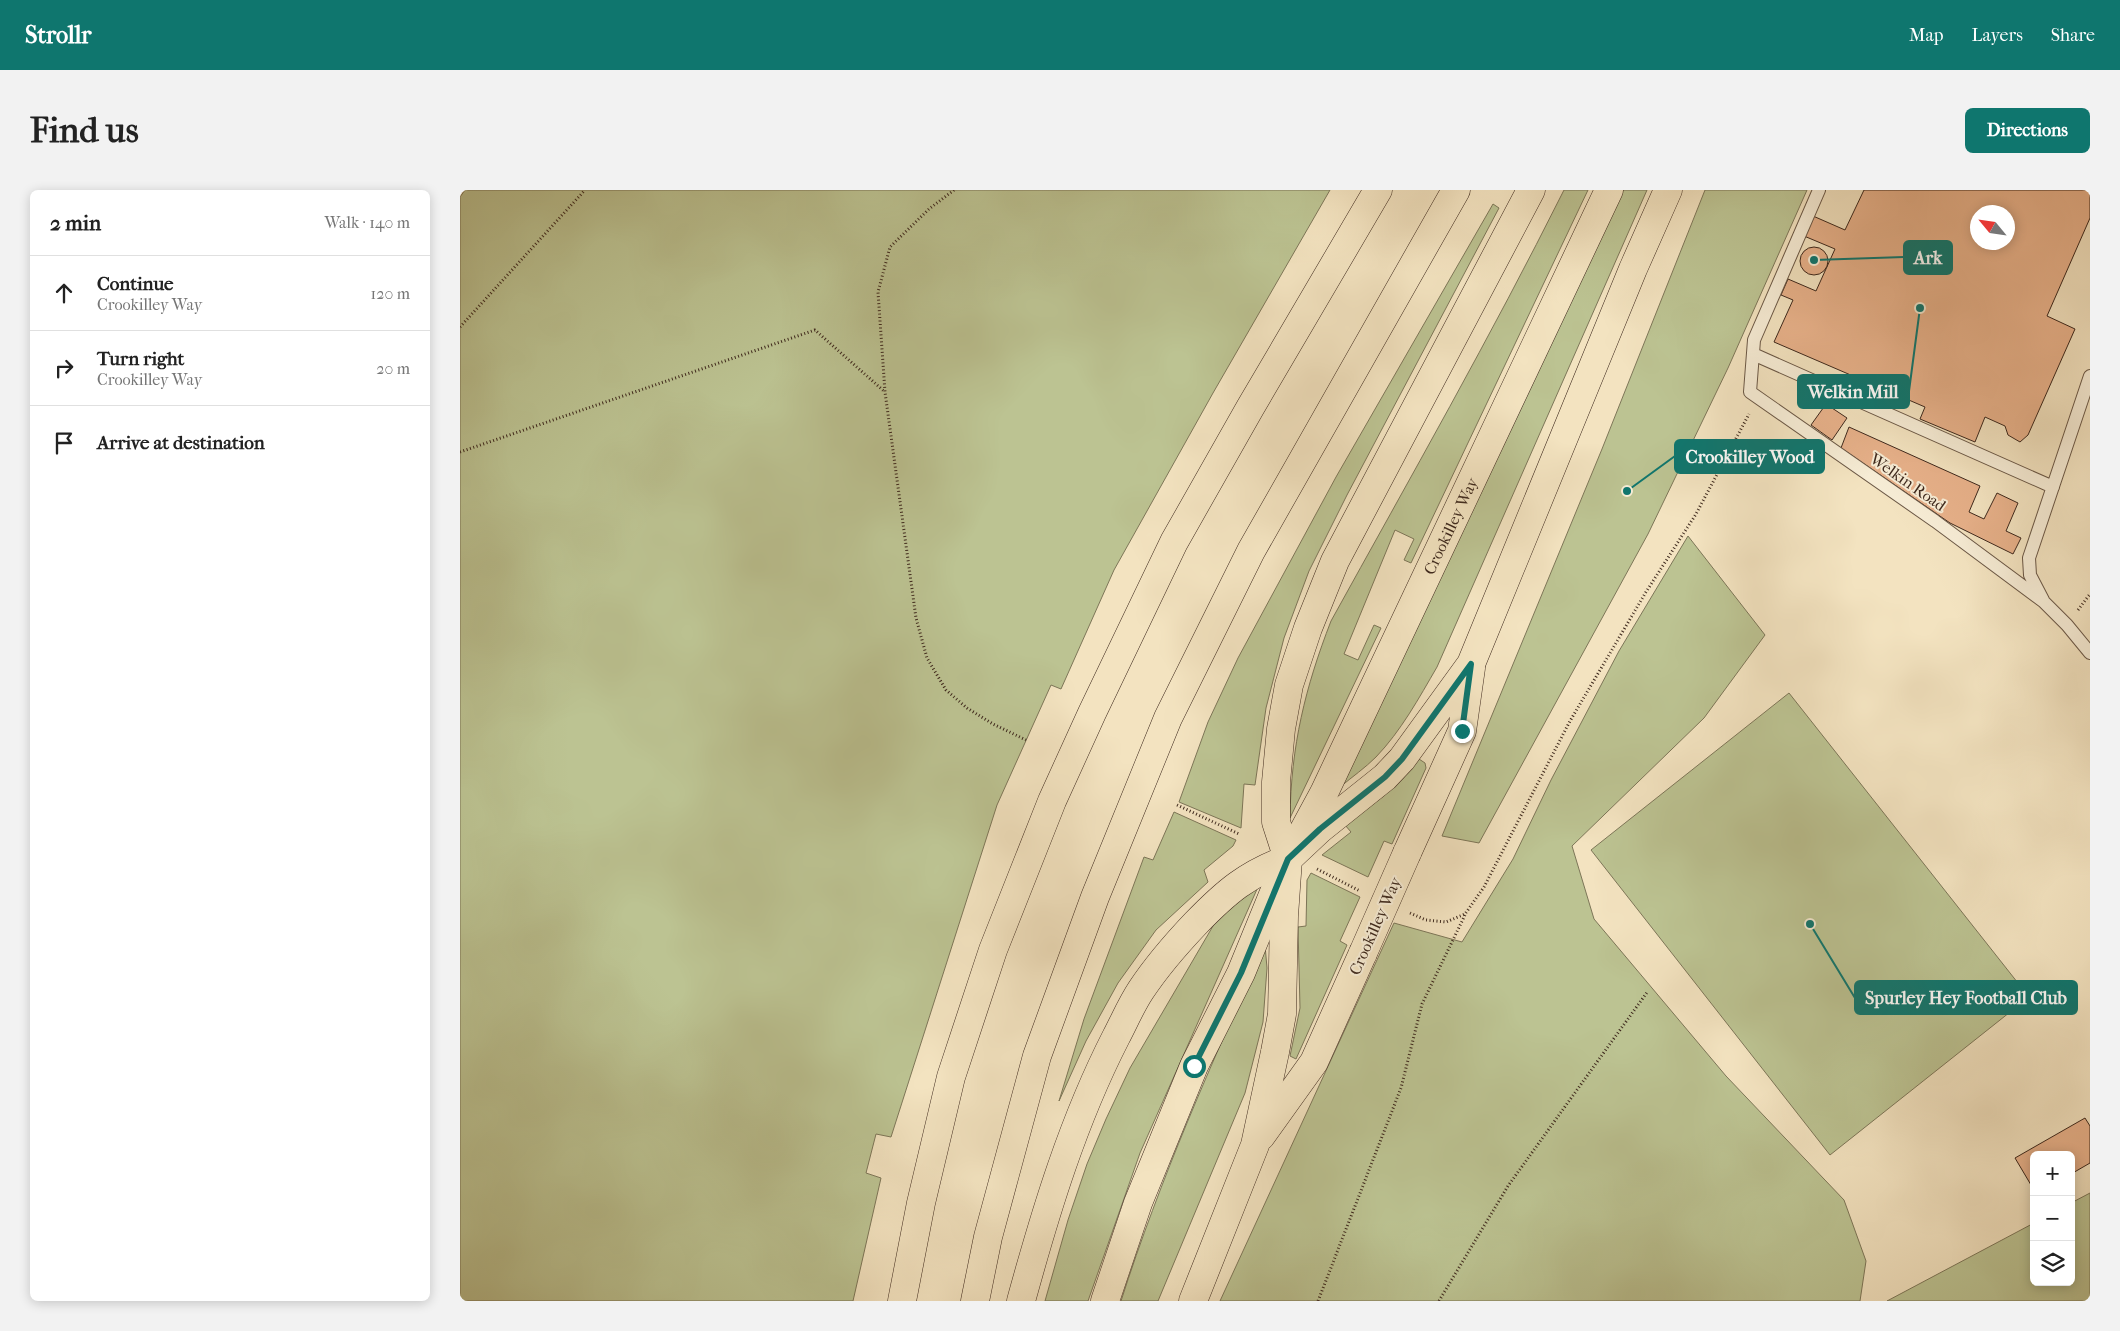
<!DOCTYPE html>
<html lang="en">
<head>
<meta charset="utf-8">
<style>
  :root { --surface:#fff; --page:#f2f2f2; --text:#222; --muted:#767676; --line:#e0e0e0; --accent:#0f766e }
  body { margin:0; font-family:"IM FELL French Canon",serif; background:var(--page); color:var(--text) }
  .controls { position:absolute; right:15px; bottom:15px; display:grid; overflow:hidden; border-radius:8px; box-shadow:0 2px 12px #0003 }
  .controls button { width:45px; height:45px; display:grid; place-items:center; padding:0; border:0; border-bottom:1px solid var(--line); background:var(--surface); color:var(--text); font:25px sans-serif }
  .compass { position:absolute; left:1510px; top:15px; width:45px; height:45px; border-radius:50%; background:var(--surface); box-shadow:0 2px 12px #0003; rotate:299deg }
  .stop { position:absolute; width:15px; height:15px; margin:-11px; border:4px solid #0f766e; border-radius:50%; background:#fff }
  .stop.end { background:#0f766e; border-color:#fff; box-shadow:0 1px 5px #0008 }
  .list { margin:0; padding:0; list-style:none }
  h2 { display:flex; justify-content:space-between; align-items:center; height:65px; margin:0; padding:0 20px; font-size:21px }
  h2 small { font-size:16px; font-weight:400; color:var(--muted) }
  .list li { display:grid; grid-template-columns:32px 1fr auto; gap:15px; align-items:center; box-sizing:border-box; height:75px; padding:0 20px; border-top:1px solid var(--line) }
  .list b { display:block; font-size:19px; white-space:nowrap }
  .list p { margin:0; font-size:16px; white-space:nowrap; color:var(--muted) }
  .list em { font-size:16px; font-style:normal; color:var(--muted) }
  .icon { flex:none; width:28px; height:28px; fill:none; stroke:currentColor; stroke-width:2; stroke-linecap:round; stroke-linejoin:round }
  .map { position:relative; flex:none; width:1630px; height:1111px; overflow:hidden; border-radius:8px }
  header { display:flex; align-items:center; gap:30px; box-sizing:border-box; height:70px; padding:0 25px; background:var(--accent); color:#fff }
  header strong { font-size:24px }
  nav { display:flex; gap:28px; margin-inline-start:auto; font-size:18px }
  .intro { display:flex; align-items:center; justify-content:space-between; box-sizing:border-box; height:120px; padding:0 30px }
  h1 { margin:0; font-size:35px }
  .button { padding:12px 22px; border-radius:8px; background:var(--accent); color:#fff; font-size:18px; font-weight:700 }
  main { display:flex; gap:30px; padding:0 30px }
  aside { flex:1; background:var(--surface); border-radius:8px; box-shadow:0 2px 12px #0003 }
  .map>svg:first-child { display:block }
  .green { fill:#bcc392; stroke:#7d7658 }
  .building { fill:#e7b18a; stroke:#3e291d; fill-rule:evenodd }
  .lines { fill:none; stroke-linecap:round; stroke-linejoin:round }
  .lane-casing { stroke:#6b5846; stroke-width:14 }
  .primary-casing { stroke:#3e291d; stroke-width:29 }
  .highway-casing { stroke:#3e291d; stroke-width:29 }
  .path { stroke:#3e291d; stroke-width:3; stroke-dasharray:1 2.5; stroke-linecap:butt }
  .lane { stroke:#f7edd6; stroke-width:12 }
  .primary { stroke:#f3e3c0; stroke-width:28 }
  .highway { stroke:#f3e3c0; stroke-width:28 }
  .primary-bridge-casing { stroke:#3e291d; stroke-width:29; stroke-linecap:butt }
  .primary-bridge { stroke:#f3e3c0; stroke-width:28 }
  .route { stroke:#0f766e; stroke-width:6 }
  .labels { text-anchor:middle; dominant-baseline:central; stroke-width:4; stroke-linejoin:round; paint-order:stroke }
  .street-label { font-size:16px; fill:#3e291d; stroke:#f7edd6 }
  .leader { fill:none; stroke:#0f766e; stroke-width:2 }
  .callout-dot { fill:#0f766e; stroke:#f7edd6; stroke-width:2 }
  .callout { fill:#0f766e; stroke:#0f766e; stroke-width:2 }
  .callout-label { font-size:18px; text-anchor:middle; font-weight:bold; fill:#fff }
</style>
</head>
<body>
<header>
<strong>Strollr</strong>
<nav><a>Map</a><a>Layers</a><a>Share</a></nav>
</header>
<div class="intro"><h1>Find us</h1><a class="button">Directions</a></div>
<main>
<aside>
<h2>2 min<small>Walk · 140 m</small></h2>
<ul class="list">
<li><svg class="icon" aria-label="ahead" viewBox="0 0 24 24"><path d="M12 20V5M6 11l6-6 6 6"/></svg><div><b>Continue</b><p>Crookilley Way</p></div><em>120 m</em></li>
<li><svg class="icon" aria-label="right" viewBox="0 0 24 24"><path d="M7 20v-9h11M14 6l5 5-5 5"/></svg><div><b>Turn right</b><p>Crookilley Way</p></div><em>20 m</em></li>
<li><svg class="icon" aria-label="arrive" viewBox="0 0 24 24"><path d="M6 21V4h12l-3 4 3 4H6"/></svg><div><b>Arrive at destination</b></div></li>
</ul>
</aside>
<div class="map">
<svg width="1630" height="1111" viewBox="0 0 1630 1111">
  <rect width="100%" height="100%" fill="#f3e3c0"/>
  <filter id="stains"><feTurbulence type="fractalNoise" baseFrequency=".004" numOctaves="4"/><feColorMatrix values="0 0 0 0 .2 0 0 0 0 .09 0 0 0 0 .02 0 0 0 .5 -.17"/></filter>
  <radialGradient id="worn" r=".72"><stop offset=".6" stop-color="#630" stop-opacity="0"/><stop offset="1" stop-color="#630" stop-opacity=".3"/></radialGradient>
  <path class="green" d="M5 0H870L753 203 654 380 601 499 591 495 537 615 431 947 416 944 406 983 421 988 393 1111H0V7Z
    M1104 0H1128L951 373 944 370 954 349 935 340 884 464 898 470 914 435 921 438 830 628C831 556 845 498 871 431 950 288 1031 146 1104 0Z
    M1163 0H1187L977 477C959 508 941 541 916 567 905 578 892 587 880 597Z
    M1245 0H1347L1268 178 1188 344 1019 653 982 646 1142 259Z
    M1033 14 1039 18 887 305 849 381 824 448 806 518 795 595 784 594 781 638 719 612 748 532 778 468 876 287Z
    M1228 346 1305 445 1244 528 1112 656 1134 729 1266 886 1384 1010 1406 1071 1400 1111H760L934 733 1002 752 1053 669 1091 590 1159 461Z
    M1329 503 1569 807 1370 965 1131 660Z
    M959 569 965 573 966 578 932 654 924 651 908 687 862 665 891 642 885 635 925 605Z
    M714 622 776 650 773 656 744 680 748 692 696 740 658 793 626 851 599 911 624 829 684 667 693 670Z
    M851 683 900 707 880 751 887 755 836 869 830 866 840 818 838 737 846 736 847 690Z
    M798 697 680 963 628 1111H585L608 1030 627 974 646 929 670 878 753 736 772 716Z
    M805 755 807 778 803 832 785 903 698 1111H661C700 989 752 872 805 755Z
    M1630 1003V1111H1427L1574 1033V1092H1611V1013Z"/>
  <path class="building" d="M1404 0H1630V28L1587 126 1615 139 1568 245 1560 252 1548 245 1545 236 1525 227 1515 252 1460 229 1465 217 1314 152 1333 110 1321 105 1328 89 1356 101 1375 59 1344 46 1353 26 1385 40ZM1518 22H1548V52H1518Z
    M1340 71a14 14 0 1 1 28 0a14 14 0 1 1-28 0Z
    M1366 214 1387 228 1372 250 1351 235Z
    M1389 237 1520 296 1509 322 1524 329 1537 303 1558 313 1546 341 1561 348 1553 364 1490 333 1381 258Z
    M1625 928 1630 936V973L1611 984V965H1574V1000L1555 968Z"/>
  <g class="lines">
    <g class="lane-casing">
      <path id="lane" d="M1359 0 1294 150 1290 202 1475 331 1584 412 1607 435 1630 463
        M1293 164 1593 297
        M1583 410 1570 385 1569 368 1630 186"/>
    </g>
    <g class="primary-casing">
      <g id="primary">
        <path id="s1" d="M838 651 864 603 1149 0"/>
        <path d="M947 663 1002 541 1011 478"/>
        <path d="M801 946 854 872 903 763"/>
        <path d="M645 1111 678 1013 734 876 781 783 819 690"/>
        <path d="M733 1111 795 955 815 862 822 824 824 726 828 669 860 639 925 587 942 569 1011 474 1173 79 1208 0"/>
      </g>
    </g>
    <g class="highway-casing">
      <path id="highway" d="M442 1111 461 1013 491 887 533 760 592 611 632 523 714 352 790 218 918 0
        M515 1111 528 1047 577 866 635 707 708 528 791 361 996 0
        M561 1111C586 1020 613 931 656 847 664 832 671 815 681 800 697 776 716 754 736 733 766 702 787 684 828 669L816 632V592L821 539 829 495 848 438 875 371 1071 0"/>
    </g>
    <path class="path" d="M494 0 469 19 430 57 418 102 425 202 456 428 467 468 486 500 507 518 533 534 566 550
      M0 137 125 0
      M0 262 355 140 425 202
      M1618 420 1630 404
      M717 615 779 644
      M857 679 900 701
      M950 723 966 730 986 732 1005 724 1024 697 1110 531 1186 402 1236 324 1289 224
      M858 1111 941 898 962 814 1005 725
      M979 1111 1048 996 1188 801"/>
    <use href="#lane" class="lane"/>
    <use href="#primary" class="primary"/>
    <use href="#highway" class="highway"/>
    <g class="primary-bridge-casing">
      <path id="primary-bridge" d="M903 763 947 663"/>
    </g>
    <use href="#primary-bridge" class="primary-bridge"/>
  </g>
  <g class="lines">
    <path class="route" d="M734 876 781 783 828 669 860 639 925 587 942 569 1011 474 1002 541"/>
  </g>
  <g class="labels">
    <g class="street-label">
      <text transform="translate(1448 292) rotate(35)">Welkin Road</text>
      <text stroke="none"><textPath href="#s1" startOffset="350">Crookilley Way</textPath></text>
      <text transform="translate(915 736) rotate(-66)">Crookilley Way</text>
    </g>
  </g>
  <path class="leader" d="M1354 70L1444 67M1460 118L1449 201M1167 301L1215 266M1350 734L1395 808"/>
  <g class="callout-dot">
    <circle cx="1354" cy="70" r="5"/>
    <circle cx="1460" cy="118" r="5"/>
    <circle cx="1167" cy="301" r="5"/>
    <circle cx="1350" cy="734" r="5"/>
  </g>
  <g class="callout">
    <rect x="1444" y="51" width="48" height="33" rx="5"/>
    <rect x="1338" y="185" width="111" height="33" rx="5"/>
    <rect x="1215" y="250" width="149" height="33" rx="5"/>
    <rect x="1395" y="791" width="222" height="33" rx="5"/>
  </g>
  <g class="callout-label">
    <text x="1468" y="74">Ark</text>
    <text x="1393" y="208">Welkin Mill</text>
    <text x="1290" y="273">Crookilley Wood</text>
    <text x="1506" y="814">Spurley Hey Football Club</text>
  </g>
  <rect width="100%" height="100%" filter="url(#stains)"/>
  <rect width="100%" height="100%" fill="url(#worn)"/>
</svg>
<div class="controls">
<button>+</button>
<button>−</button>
<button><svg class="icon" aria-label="layers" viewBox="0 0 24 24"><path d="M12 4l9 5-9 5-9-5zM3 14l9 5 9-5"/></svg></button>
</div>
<svg class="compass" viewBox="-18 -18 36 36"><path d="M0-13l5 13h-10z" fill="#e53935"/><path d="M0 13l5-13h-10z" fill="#767676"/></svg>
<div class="stop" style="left:734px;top:876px"></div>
<div class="stop end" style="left:1002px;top:541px"></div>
</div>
</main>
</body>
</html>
